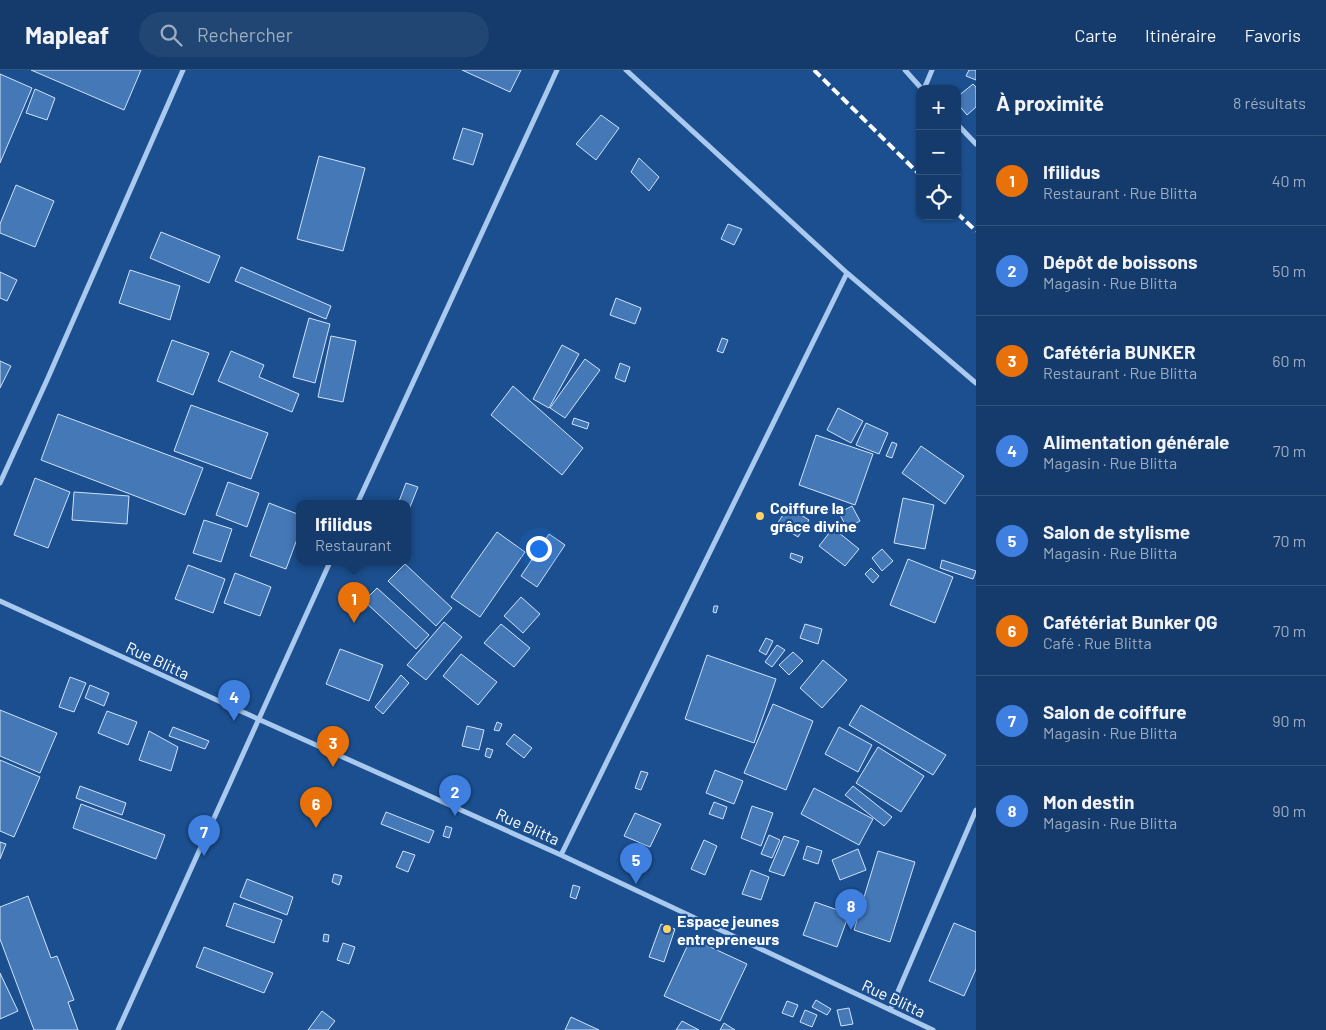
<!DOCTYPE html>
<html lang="fr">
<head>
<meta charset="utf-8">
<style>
  :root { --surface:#143b6b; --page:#214673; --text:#f1f3f6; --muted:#9dadc1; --line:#33557e; --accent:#ffd166 }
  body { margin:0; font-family:Barlow,sans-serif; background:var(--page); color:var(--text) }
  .controls { position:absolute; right:15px; top:15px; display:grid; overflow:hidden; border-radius:10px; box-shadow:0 1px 4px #0004 }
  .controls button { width:45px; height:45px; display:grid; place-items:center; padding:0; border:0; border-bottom:1px solid var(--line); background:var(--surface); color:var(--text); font:25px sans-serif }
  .you { position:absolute; left:538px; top:478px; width:18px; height:18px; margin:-12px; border:4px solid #fff; border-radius:50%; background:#1a73e8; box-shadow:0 0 0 8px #1a73e833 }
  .badge { display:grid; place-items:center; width:32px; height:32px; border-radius:50%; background:var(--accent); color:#fff; font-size:16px; font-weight:700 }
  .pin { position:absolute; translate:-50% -41px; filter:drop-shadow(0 1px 2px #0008) }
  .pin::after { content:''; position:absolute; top:26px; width:18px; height:15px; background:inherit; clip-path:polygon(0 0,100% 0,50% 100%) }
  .popup { position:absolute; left:296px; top:430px; width:115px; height:65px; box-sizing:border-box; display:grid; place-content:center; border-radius:10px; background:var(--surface); filter:drop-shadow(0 1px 4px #0005); font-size:16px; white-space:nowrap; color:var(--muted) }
  .popup b { font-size:19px; color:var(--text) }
  .popup::after { content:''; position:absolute; left:50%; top:100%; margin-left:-10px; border:10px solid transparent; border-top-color:var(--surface) }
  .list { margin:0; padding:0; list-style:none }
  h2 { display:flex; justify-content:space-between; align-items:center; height:65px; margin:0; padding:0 20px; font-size:21px }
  h2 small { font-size:16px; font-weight:400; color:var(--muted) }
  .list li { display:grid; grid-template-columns:32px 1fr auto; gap:15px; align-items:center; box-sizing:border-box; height:90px; padding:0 20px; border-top:1px solid var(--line) }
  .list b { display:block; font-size:19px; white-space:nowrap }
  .list p { margin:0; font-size:16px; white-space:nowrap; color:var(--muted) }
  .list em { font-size:16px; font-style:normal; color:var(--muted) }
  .icon { flex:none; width:28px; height:28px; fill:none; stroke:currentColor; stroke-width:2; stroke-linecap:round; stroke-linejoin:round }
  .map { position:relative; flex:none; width:976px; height:960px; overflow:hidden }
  header { display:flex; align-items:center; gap:30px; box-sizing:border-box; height:70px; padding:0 25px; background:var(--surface); border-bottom:1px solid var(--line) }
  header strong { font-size:24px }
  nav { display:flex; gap:28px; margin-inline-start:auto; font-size:18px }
  .search { width:350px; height:45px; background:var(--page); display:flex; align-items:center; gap:12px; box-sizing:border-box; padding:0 18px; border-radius:28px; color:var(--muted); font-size:19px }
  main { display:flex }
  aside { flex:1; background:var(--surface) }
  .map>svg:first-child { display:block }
  .building { fill:#4478b7; stroke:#cfe3fa }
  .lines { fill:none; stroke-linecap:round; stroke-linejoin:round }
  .street { stroke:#a9c9ee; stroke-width:5 }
  .rail { stroke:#fff; stroke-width:4; stroke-dasharray:9 4; stroke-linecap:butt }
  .poi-dot { fill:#ffd166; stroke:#1b4f8f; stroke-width:2 }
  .labels { text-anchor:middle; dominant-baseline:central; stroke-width:4.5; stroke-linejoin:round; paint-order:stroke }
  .poi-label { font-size:16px; font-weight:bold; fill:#fff; stroke:#1b4f8f; text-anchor:start }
  .street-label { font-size:16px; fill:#fff; stroke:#1b4f8f }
</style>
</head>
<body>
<header>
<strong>Mapleaf</strong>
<div class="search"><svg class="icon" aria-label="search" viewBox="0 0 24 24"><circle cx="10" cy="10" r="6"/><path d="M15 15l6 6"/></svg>Rechercher</div>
<nav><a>Carte</a><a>Itinéraire</a><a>Favoris</a></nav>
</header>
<main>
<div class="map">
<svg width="976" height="960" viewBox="0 0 976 960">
  <rect width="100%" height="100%" fill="#1b4f8f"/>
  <path class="building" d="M31 0H141L124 40Z
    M462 0H521L510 22Z
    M969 0H976V10L966 6Z
    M0 4 32 18 0 93Z
    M973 14 976 17V37L967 45 957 33V27Z
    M35 19 55 28 47 50 26 43Z
    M601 45 619 58 596 90 576 74Z
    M463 58 483 64 473 95 453 89Z
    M319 86 365 98 343 181 297 169Z
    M639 88 659 107 649 121 631 102Z
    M16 115 54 131 35 177 0 163V154Z
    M728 154 742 159 734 175 721 169Z
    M161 162 220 186 209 213 150 188Z
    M241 197 331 236 326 249 235 211Z
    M130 200 180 216 170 250 119 233Z
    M0 202 17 210 7 231 0 228Z
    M616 228 641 238 635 254 610 245Z
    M309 248 330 254 315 313 293 307Z
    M331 266 356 271 343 332 318 327Z
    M722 268 728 270 723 283 717 281Z
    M172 270 209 283 193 325 157 311Z
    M562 275 579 284 549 338 533 329Z
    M231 281 264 295 259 307 299 324 292 342 218 311Z
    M585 289 600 300 565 348 550 338Z
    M0 291 11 296 0 318Z
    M620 293 630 297 625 312 615 308Z
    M513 316 583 378 562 405 491 345Z
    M191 335 268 363 251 409 174 381Z
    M838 338 863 351 851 373 827 360Z
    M58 344 203 398 185 445 41 390Z
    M574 348 589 353 587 359 572 354Z
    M866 353 888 363 879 384 856 375Z
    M816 365 873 384 855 435 799 415Z
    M892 372 897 374 892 388 886 386Z
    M921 376 964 406 945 434 902 403Z
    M35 408 70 422 48 478 14 465Z
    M228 412 259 423 247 457 216 445Z
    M406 413 418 417 408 442V434H398Z
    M74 422 129 426 127 454 72 450Z
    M903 428 934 435 925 479 894 473Z
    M269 433 300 445V461L286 499 250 486Z
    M852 436 860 451 847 458 839 443Z
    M788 437 809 450 798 467 777 454Z
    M204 450 232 459 221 492 193 483Z
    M833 458 859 479 845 496 819 476Z
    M497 462 525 482 480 547 451 527Z
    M549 464 565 475 537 517 521 506Z
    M882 479 893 491 882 501 872 488Z
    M791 483 803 487 801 493 790 488Z
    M908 489 953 507 935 553 890 535Z
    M942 490 976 501 973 509 940 498Z
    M405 494 452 538 436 556 388 511Z
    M188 495 225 509 213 543 175 529Z
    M871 498 879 506 873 513 865 504Z
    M235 503 271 517 260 546 224 533Z
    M377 518 429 565 416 579 364 531Z
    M521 527 540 544 523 563 504 546Z
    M714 536H718L716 543 713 542Z
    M444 552 462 567 426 610 407 595Z
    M501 554 530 578 514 597 484 573Z
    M805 554 822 559 818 574 800 568Z
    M766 568 773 571 766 585 759 581Z
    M777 575 785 580 772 597 765 592Z
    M340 579 383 595 369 631 326 614Z
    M793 582 803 591 789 605 779 595Z
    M461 584 497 612 478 635 443 606Z
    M707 585 776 609 754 673 685 649Z
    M823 590 847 610 822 638 800 618Z
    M401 605 409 613 383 644 375 637Z
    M70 607 86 613 74 642 59 637Z
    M90 615 109 623 104 636 85 628Z
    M773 634 813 651 786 720 744 703Z
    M861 635 946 685 933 705 849 655Z
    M0 640 57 663 40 703 0 686Z
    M107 641 137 652 128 675 98 663Z
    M497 652 502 654 499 661 494 660Z
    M467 656 484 660 479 680 462 676Z
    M173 657 209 671 205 679 169 666Z
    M839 657 872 675 858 702 825 684Z
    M149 661 178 677 171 701 139 690Z
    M514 664 532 678 524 688 506 674Z
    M878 677 924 706 901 742 856 713Z
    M487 678 493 680 490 688 485 686Z
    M0 690 40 707 14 767 0 761Z
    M715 700 743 711 734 734 706 723Z
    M641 701 648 703 641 720 635 718Z
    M80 716 126 733 122 745 76 728Z
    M853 716 892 747 884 756 845 725Z
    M814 718 873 749 859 775 801 744Z
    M714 732 727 737 723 749 709 744Z
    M81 734 165 765 156 789 73 758Z
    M752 736 773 743 761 776 741 768Z
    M386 742 434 761 429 773 381 754Z
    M635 743 661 754 650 777 624 766Z
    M446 756 452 758 449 768 443 766Z
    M769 765 780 770 772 788 761 784Z
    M784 766 799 771 784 806 769 801Z
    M704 770 717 776 705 805 691 799Z
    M0 772 6 774 0 789Z
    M807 776 822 781 818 794 803 789Z
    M858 779 866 800 840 810 832 790Z
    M403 781 415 785 408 802 396 797Z
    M878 781 915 792 890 872 854 860Z
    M751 800 769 807 761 830 742 824Z
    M334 804 342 806 339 815 332 812Z
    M247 809 293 827 287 845 240 827Z
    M573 815 580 817 576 829 570 827Z
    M28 826 51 888 57 886 74 930 68 932 78 960H34L0 869V837Z
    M815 832 849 844 837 877 803 865Z
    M234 833 282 850 274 873 226 856Z
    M954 853 976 862V899L964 926 929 911Z
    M661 854 675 859 664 892 649 887Z
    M324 864 329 865 328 872 323 871Z
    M691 868 747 894 720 951 664 926Z
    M343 873 355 877 349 894 337 890Z
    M204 877 273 903 264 923 196 897Z
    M0 903 18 941 0 949Z
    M816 930 831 939 827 945 812 937Z
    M787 931 798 935 793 947 782 943Z
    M849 938 853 954 841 956 837 940Z
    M805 940 817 945 812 957 800 952Z
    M322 941 335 951 328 960H308Z
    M571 947 599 960H565Z
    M682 951 699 960H676Z
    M724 953 735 960H720Z"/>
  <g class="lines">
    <path class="street" d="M626 0 847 203 976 313
      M905 0 922 19
      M924 19 932 0
      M957 54 976 74
      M0 413 47 310 183 0
      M357 434 557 0
      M0 531 258 649 561 785 933 960
      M561 785 847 203
      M890 940 976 740
      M118 960 330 492"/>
    <path class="rail" d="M814 0 920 105
      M957 143 976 161"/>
  </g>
  <g class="poi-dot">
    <circle cx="760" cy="446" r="5"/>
    <circle cx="667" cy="859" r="5"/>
  </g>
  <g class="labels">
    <g class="poi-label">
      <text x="770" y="437">Coiffure la<tspan x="770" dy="18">grâce divine</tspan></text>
      <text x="677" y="850">Espace jeunes<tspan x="677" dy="18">entrepreneurs</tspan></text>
    </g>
    <g class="street-label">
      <text transform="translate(158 590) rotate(25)">Rue Blitta</text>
      <text transform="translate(528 756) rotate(24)">Rue Blitta</text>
      <text transform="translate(894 928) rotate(25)">Rue Blitta</text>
    </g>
  </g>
</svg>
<div class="controls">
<button>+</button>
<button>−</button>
<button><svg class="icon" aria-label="locate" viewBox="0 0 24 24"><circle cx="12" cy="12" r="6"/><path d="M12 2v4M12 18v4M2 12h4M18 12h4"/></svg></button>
</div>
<div class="you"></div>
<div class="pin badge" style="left:354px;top:553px;background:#e8710a">1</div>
<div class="popup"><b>Ifilidus</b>Restaurant</div>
<div class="pin badge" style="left:455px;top:746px;background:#3f7fe0">2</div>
<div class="pin badge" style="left:333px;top:697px;background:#e8710a">3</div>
<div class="pin badge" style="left:234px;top:651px;background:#3f7fe0">4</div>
<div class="pin badge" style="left:636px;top:814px;background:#3f7fe0">5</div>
<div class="pin badge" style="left:316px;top:758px;background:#e8710a">6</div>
<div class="pin badge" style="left:204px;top:786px;background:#3f7fe0">7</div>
<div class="pin badge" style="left:851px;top:860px;background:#3f7fe0">8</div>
</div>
<aside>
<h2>À proximité<small>8 résultats</small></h2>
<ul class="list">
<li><span class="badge" style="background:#e8710a">1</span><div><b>Ifilidus</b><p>Restaurant · Rue Blitta</p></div><em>40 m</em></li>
<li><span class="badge" style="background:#3f7fe0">2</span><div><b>Dépôt de boissons</b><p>Magasin · Rue Blitta</p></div><em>50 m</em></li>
<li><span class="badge" style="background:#e8710a">3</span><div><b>Cafétéria BUNKER</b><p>Restaurant · Rue Blitta</p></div><em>60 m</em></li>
<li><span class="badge" style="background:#3f7fe0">4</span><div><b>Alimentation générale</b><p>Magasin · Rue Blitta</p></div><em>70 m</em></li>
<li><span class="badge" style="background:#3f7fe0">5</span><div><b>Salon de stylisme</b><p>Magasin · Rue Blitta</p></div><em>70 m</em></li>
<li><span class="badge" style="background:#e8710a">6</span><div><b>Cafétériat Bunker QG</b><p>Café · Rue Blitta</p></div><em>70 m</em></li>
<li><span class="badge" style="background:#3f7fe0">7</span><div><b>Salon de coiffure</b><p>Magasin · Rue Blitta</p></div><em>90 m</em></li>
<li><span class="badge" style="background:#3f7fe0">8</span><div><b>Mon destin</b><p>Magasin · Rue Blitta</p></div><em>90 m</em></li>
</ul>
</aside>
</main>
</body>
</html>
